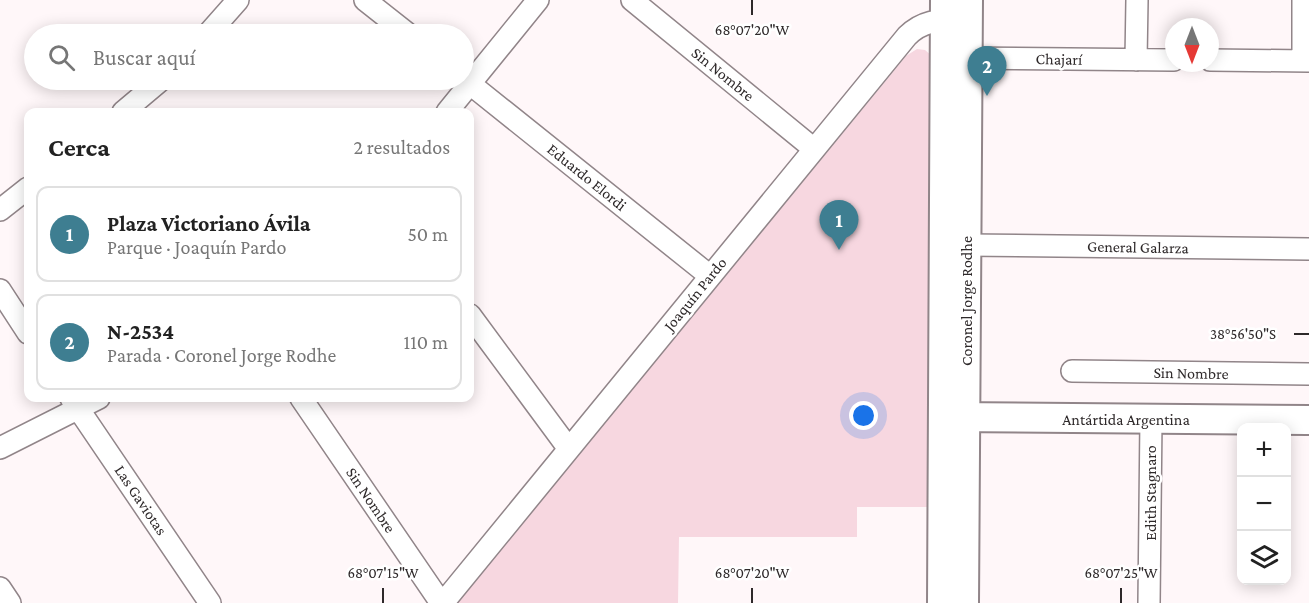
<!DOCTYPE html>
<html lang="es">
<head>
<meta charset="utf-8">
<style>
  :root { --surface:#fff; --page:#f6f6f6; --text:#222; --muted:#767676; --line:#e0e0e0; --accent:#3e7e91 }
  body { margin:0; font-family:"Crimson Pro",serif; background:var(--page); color:var(--text) }
  .controls { position:absolute; right:18px; bottom:18px; display:grid; overflow:hidden; border-radius:12px; box-shadow:0 3px 15px #0003 }
  .controls button { width:54px; height:54px; display:grid; place-items:center; padding:0; border:0; border-bottom:2px solid var(--line); background:var(--surface); color:var(--text); font:30px sans-serif }
  .compass { position:absolute; left:1165px; top:18px; width:54px; height:54px; border-radius:50%; background:var(--surface); box-shadow:0 3px 15px #0003; rotate:180deg }
  .you { position:absolute; left:864px; top:416px; width:21px; height:21px; margin:-15px; border:4px solid #fff; border-radius:50%; background:#1a73e8; box-shadow:0 0 0 9px #1a73e833 }
  .badge { display:grid; place-items:center; width:39px; height:39px; border-radius:50%; background:var(--accent); color:#fff; font-size:20px; font-weight:700 }
  .pin { position:absolute; translate:-50% -50px; filter:drop-shadow(0 2px 3px #0008) }
  .pin::after { content:''; position:absolute; top:32px; width:21px; height:18px; background:inherit; clip-path:polygon(0 0,100% 0,50% 100%) }
  .list { margin:0; padding:0; list-style:none }
  h2 { display:flex; justify-content:space-between; align-items:center; height:78px; margin:0; padding:0 24px; font-size:26px }
  h2 small { font-size:20px; font-weight:400; color:var(--muted) }
  .list li { display:grid; grid-template-columns:39px 1fr auto; gap:18px; align-items:center; box-sizing:border-box; height:96px; margin:0 12px 12px; padding:0 12px; border:2px solid var(--line); border-radius:12px }
  .list b { display:block; font-size:22px; white-space:nowrap }
  .list p { margin:0; font-size:20px; white-space:nowrap; color:var(--muted) }
  .list em { font-size:20px; font-style:normal; color:var(--muted) }
  .icon { flex:none; width:33px; height:33px; fill:none; stroke:currentColor; stroke-width:2; stroke-linecap:round; stroke-linejoin:round }
  .map { position:relative; flex:none; width:1309px; height:603px; overflow:hidden }
  .search { position:absolute; background:var(--surface); box-shadow:0 3px 15px #0003; left:24px; top:24px; width:450px; height:66px; display:flex; align-items:center; gap:15px; box-sizing:border-box; padding:0 21px; border-radius:33px; color:var(--muted); font-size:22px }
  .panel { position:absolute; background:var(--surface); box-shadow:0 3px 15px #0003; left:24px; top:108px; width:450px; height:294px; border-radius:12px }
  .map>svg:first-child { display:block }
  .park { fill:#f7d7e0 }
  .lines { fill:none; stroke-linecap:round; stroke-linejoin:round }
  .street-casing { stroke:#918589; stroke-width:24 }
  .secondary-casing { stroke:#918589; stroke-width:32 }
  .street { stroke:#fff; stroke-width:21 }
  .secondary { stroke:#fff; stroke-width:28 }
  .ticks { fill:none; stroke:#2e292a; stroke-width:2 }
  .labels { text-anchor:middle; dominant-baseline:central; stroke-width:5; stroke-linejoin:round; paint-order:stroke }
  .street-label { font-size:16px; fill:#2e292a; stroke:#fff }
  .ticks-label { font-size:15px; text-anchor:middle; fill:#2e292a; stroke:#fff; stroke-width:5; stroke-linejoin:round; paint-order:stroke }
</style>
</head>
<body>
<div class="map">
<svg width="1309" height="603" viewBox="0 0 1309 603">
  <rect width="100%" height="100%" fill="#fff7f9"/>
  <path class="park" d="M917 49 925 50 932 56 931 507H857V537H679L678 603H457L906 56Z"/>
  <g class="lines">
    <g class="street-casing">
      <path id="street" d="M365 0 408 34
        M632 0 814 149
        M208 34 238 0
        M954 58 1174 60
        M1136 60 1137 0
        M1210 60 1309 61
        M1303 61V0
        M464 79 710 276
        M123 112 161 80
        M447 112 538 0
        M0 210 28 188
        M966 245 1309 249
        M0 290 28 333
        M470 315 569 449
        M1072 371 1309 374
        M71 398 210 603
        M301 398 441 603
        M0 448 99 398
        M0 588 10 603
        M443 603 907 36C922 21 938 20 958 20
        M1149 603 1151 419"/>
    </g>
    <g class="secondary-casing">
      <path id="secondary" d="M948 417 1309 420
        M942 603 945 0
        M964 603 968 0"/>
    </g>
    <use href="#street" class="street"/>
    <use href="#secondary" class="secondary"/>
  </g>
  <path class="ticks" d="M752 0V15M1294 334H1309M383 588V603M752 588V603M1121 588V603"/>
  <g class="labels">
    <g class="street-label">
      <text transform="translate(1059 59) rotate(1)">Chajarí</text>
      <text transform="translate(723 74) rotate(39)">Sin Nombre</text>
      <text transform="translate(587 177) rotate(39)">Eduardo Elordi</text>
      <text transform="translate(1138 247) rotate(1)">General Galarza</text>
      <text transform="translate(695 294) rotate(-51)">Joaquín Pardo</text>
      <text transform="translate(966 301) rotate(-90)">Coronel Jorge Rodhe</text>
      <text transform="translate(1191 373) rotate(1)">Sin Nombre</text>
      <text x="1126" y="419">Antártida Argentina</text>
      <text transform="translate(1150 493) rotate(-90)">Edith Stagnaro</text>
      <text transform="translate(141 500) rotate(56)">Las Gaviotas</text>
      <text transform="translate(371 500) rotate(56)">Sin Nombre</text>
    </g>
  </g>
  <g class="ticks-label">
    <text x="752" y="35">68°07'20"W</text>
    <text x="1243" y="339">38°56'50"S</text>
    <text x="383" y="578">68°07'15"W</text>
    <text x="752" y="578">68°07'20"W</text>
    <text x="1121" y="578">68°07'25"W</text>
  </g>
</svg>
<div class="controls">
<button>+</button>
<button>−</button>
<button><svg class="icon" aria-label="layers" viewBox="0 0 24 24"><path d="M12 4l9 5-9 5-9-5zM3 14l9 5 9-5"/></svg></button>
</div>
<svg class="compass" viewBox="-18 -18 36 36"><path d="M0-13l5 13h-10z" fill="#e53935"/><path d="M0 13l5-13h-10z" fill="#767676"/></svg>
<div class="you"></div>
<div class="pin badge" style="left:839px;top:250px">1</div>
<div class="pin badge" style="left:987px;top:96px">2</div>
<div class="search"><svg class="icon" aria-label="search" viewBox="0 0 24 24"><circle cx="10" cy="10" r="6"/><path d="M15 15l6 6"/></svg>Buscar aquí</div>
<section class="panel">
<h2>Cerca<small>2 resultados</small></h2>
<ul class="list">
<li><span class="badge">1</span><div><b>Plaza Victoriano Ávila</b><p>Parque · Joaquín Pardo</p></div><em>50 m</em></li>
<li><span class="badge">2</span><div><b>N-2534</b><p>Parada · Coronel Jorge Rodhe</p></div><em>110 m</em></li>
</ul>
</section>
</div>
</body>
</html>
